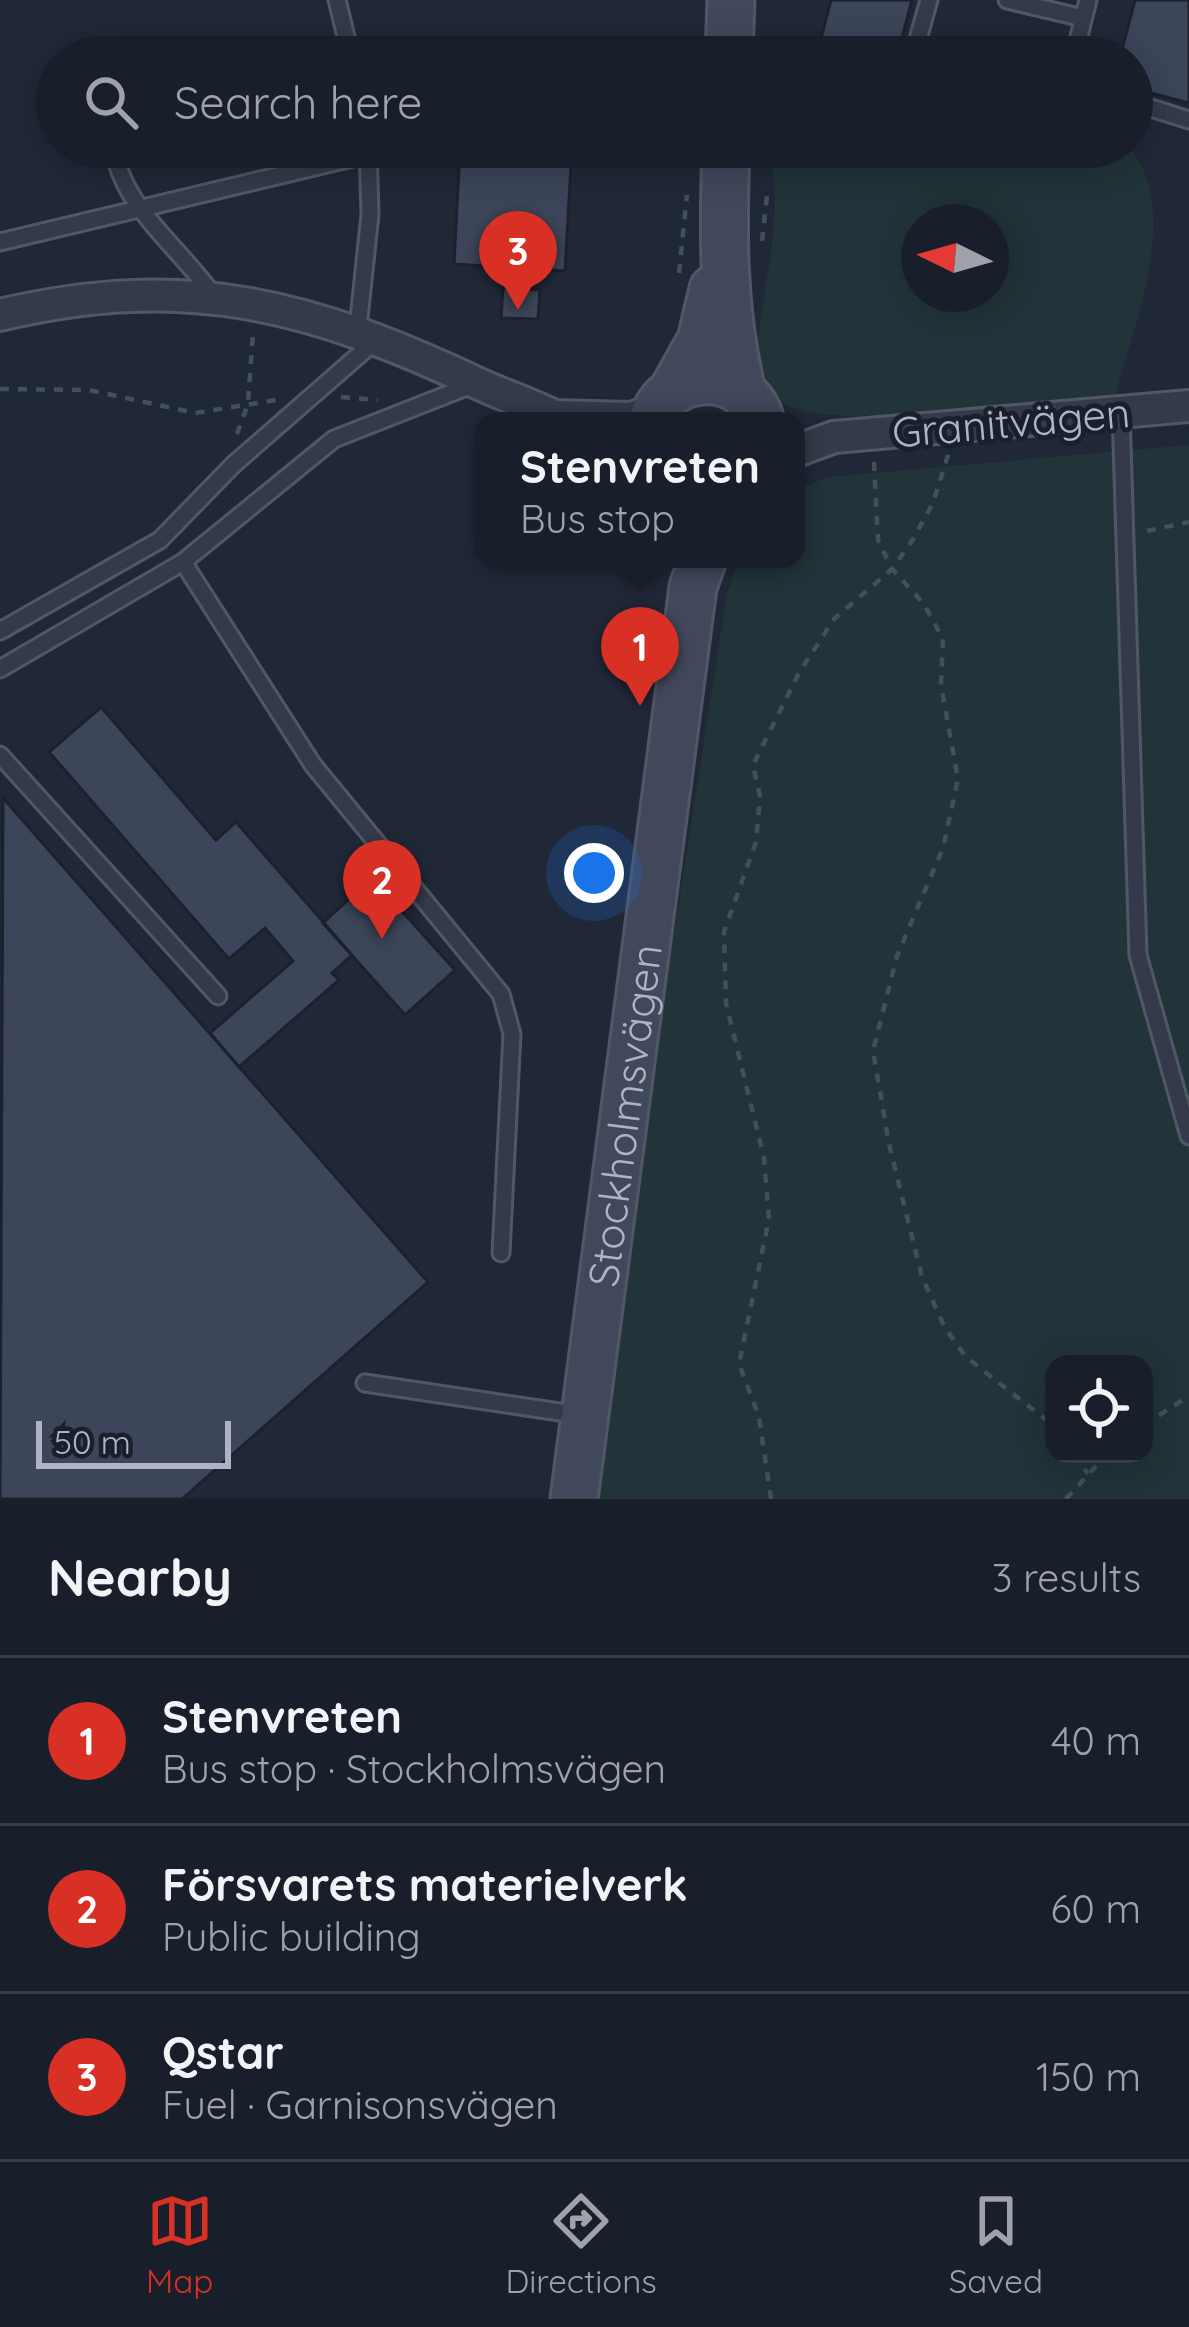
<!DOCTYPE html>
<html lang="en">
<head>
<meta charset="utf-8">
<style>
  :root { --surface:#181e2a; --page:#212732; --text:#f1f3f6; --muted:#9fa2a8; --line:#363c47; --accent:#d93025 }
  body { margin:0; font-family:Quicksand,sans-serif; background:var(--page); color:var(--text) }
  .controls { position:absolute; right:36px; bottom:36px; display:grid; overflow:hidden; border-radius:24px; box-shadow:0 6px 30px #0003 }
  .controls button { width:108px; height:108px; display:grid; place-items:center; padding:0; border:0; border-bottom:3px solid var(--line); background:var(--surface); color:var(--text); font:60px sans-serif }
  .compass { position:absolute; left:901px; top:204px; width:108px; height:108px; border-radius:50%; background:var(--surface); box-shadow:0 6px 30px #0003; rotate:275deg }
  .scale { position:absolute; left:36px; bottom:30px; width:195px; box-sizing:border-box; padding-left:12px; border:6px solid #aeb4c5; border-top:0; font-size:33px; line-height:42px; white-space:nowrap; color:#aeb4c5; -webkit-text-stroke:9px #191f2d; paint-order:stroke }
  .you { position:absolute; left:594px; top:873px; width:42px; height:42px; margin:-30px; border:9px solid #fff; border-radius:50%; background:#1a73e8; box-shadow:0 0 0 18px #1a73e833 }
  .badge { display:grid; place-items:center; width:78px; height:78px; border-radius:50%; background:var(--accent); color:#fff; font-size:39px; font-weight:700 }
  .pin { position:absolute; translate:-50% -99px; filter:drop-shadow(0 3px 6px #0008) }
  .pin::after { content:''; position:absolute; top:63px; width:42px; height:36px; background:inherit; clip-path:polygon(0 0,100% 0,50% 100%) }
  .popup { position:absolute; left:475px; top:412px; width:330px; height:156px; box-sizing:border-box; display:grid; place-content:center; border-radius:24px; background:var(--surface); filter:drop-shadow(0 3px 9px #0005); font-size:39px; white-space:nowrap; color:var(--muted) }
  .popup b { font-size:45px; color:var(--text) }
  .popup::after { content:''; position:absolute; left:50%; top:100%; margin-left:-24px; border:24px solid transparent; border-top-color:var(--surface) }
  .list { margin:0; padding:0; list-style:none }
  h2 { display:flex; justify-content:space-between; align-items:center; height:156px; margin:0; padding:0 48px; font-size:51px }
  h2 small { font-size:39px; font-weight:400; color:var(--muted) }
  .list li { display:grid; grid-template-columns:78px 1fr auto; gap:36px; align-items:center; box-sizing:border-box; height:168px; padding:0 48px; border-top:3px solid var(--line) }
  .list b { display:block; font-size:45px; white-space:nowrap }
  .list p { margin:0; font-size:39px; white-space:nowrap; color:var(--muted) }
  .list em { font-size:39px; font-style:normal; color:var(--muted) }
  .icon { flex:none; width:66px; height:66px; fill:none; stroke:currentColor; stroke-width:2; stroke-linecap:round; stroke-linejoin:round }
  .map { position:relative; flex:none; width:1189px; height:1499px; overflow:hidden }
  .search { position:absolute; background:var(--surface); box-shadow:0 6px 30px #0003; left:36px; right:36px; top:36px; height:132px; display:flex; align-items:center; gap:30px; box-sizing:border-box; padding:0 42px; border-radius:66px; color:var(--muted); font-size:45px }
  .sheet { height:660px; background:var(--surface) }
  nav { display:flex; justify-content:space-around; align-items:center; box-sizing:border-box; height:168px; border-top:3px solid var(--line); background:var(--surface); font-size:33px; color:var(--muted) }
  nav a { display:grid; justify-items:center; gap:6px }
  nav .on { color:var(--accent) }
  .map>svg:first-child { display:block }
  .green { fill:#223439; fill-rule:evenodd }
  .building { fill:#3c4559; stroke:#1b212f; stroke-width:3 }
  .lines { fill:none; stroke-linecap:round; stroke-linejoin:round }
  .lane-casing { stroke:#515766; stroke-width:21 }
  .street-casing { stroke:#515766; stroke-width:36 }
  .secondary-casing { stroke:#515766; stroke-width:51 }
  .path { stroke:#405157; stroke-width:4.5; stroke-dasharray:9 9; stroke-linecap:butt }
  .lane { stroke:#343a49; stroke-width:15 }
  .street { stroke:#343a49; stroke-width:30 }
  .secondary { stroke:#42485c; stroke-width:45 }
  .labels { text-anchor:middle; dominant-baseline:central; stroke-width:10; stroke-linejoin:round; paint-order:stroke }
  .street-label { font-size:42px; fill:#aeb4c5; stroke:#191f2d }
</style>
</head>
<body>
<div class="map">
<svg width="1189" height="1499" viewBox="0 0 1189 1499">
  <rect width="100%" height="100%" fill="#202838"/>
  <path class="green" d="M768 147H1129C1183 212 1133 324 1115 397 1049 402 845 429 793 408 764 397 755 368 758 340 764 279 786 208 768 147ZM919 222H991V294H919Z
    M1189 445V1499H595L658 1036 727 594 739 559H796V490L828 477ZM1054 1364H1144V1454H1054Z"/>
  <path class="building" d="M831 0H912L897 57H816Z
    M1135 0H1189V103L1132 88V57H1120Z
    M460 147H572L565 271 454 264Z
    M503 288 540 290 538 319 501 318Z
    M101 707 216 840 236 822 352 955 332 973 339 980 239 1067 210 1033 293 961 265 928 229 959 49 752Z
    M3 798 428 1282 182 1499H0Z
    M372 878 455 970 405 1015 323 923Z"/>
  <g class="lines">
    <g class="lane-casing">
      <path id="lane" d="M337 0 351 57
        M1007 0 1083 18
        M913 57 929 0
        M1074 57 1088 0
        M1132 102 1189 120
        M116 160C131 215 183 251 215 298
        M0 242 369 154
        M358 328 370 214 368 147
        M1121 412 1138 955 1189 1136
        M183 562 313 765 501 994 512 1034 501 1253
        M0 631 160 540 233 465 375 341
        M0 669 183 562 334 439 474 384
        M0 755 218 996
        M365 1383 580 1415"/>
    </g>
    <g class="street-casing">
      <path id="street" d="M0 315C186 271 311 305 479 384 507 397 537 406 564 421
        M555 416 631 418 655 410
        M796 451 834 437 1189 406"/>
    </g>
    <g class="secondary-casing">
      <g id="secondary">
        <path d="M729 57 731 0"/>
        <path d="M726 147C723 231 722 309 742 392"/>
        <path d="M673 390 701 340 713 289"/>
        <path d="M652 421C667 368 746 367 761 421"/>
        <path id="s1" d="M574 1499 693 587 703 559"/>
      </g>
    </g>
    <path class="path" d="M762 241 768 187
      M679 273 687 195
      M0 389 89 390 195 413 276 400
      M341 397 378 400
      M237 434 248 404 253 333
      M874 462 878 540 892 569 924 604 943 639 941 685 958 779 943 848 897 956 873 1051 889 1144 922 1277 945 1328 966 1357 1054 1426
      M1147 531 1189 522
      M1144 1425 1189 1396
      M1074 1454 1088 1474
      M771 1499 759 1417 739 1364 769 1219 764 1158 726 1003 724 932 756 842 760 796 753 765 799 673 834 619 892 569 912 541 933 503 949 452
      M1066 1499 1107 1454"/>
    <use href="#lane" class="lane"/>
    <use href="#street" class="street"/>
    <use href="#secondary" class="secondary"/>
  </g>
  <g class="labels">
    <g class="street-label">
      <text transform="translate(1011 422) rotate(-5)">Granitvägen</text>
      <text stroke="none"><textPath href="#s1" startOffset="387">Stockholmsvägen</textPath></text>
    </g>
  </g>
</svg>
<div class="controls">
<button><svg class="icon" aria-label="locate" viewBox="0 0 24 24"><circle cx="12" cy="12" r="6"/><path d="M12 2v4M12 18v4M2 12h4M18 12h4"/></svg></button>
</div>
<svg class="compass" viewBox="-18 -18 36 36"><path d="M0-13l5 13h-10z" fill="#e53935"/><path d="M0 13l5-13h-10z" fill="#9fa2a8"/></svg>
<div class="scale">50 m</div>
<div class="you"></div>
<div class="pin badge" style="left:640px;top:706px">1</div>
<div class="popup"><b>Stenvreten</b>Bus stop</div>
<div class="pin badge" style="left:382px;top:939px">2</div>
<div class="pin badge" style="left:518px;top:310px">3</div>
<div class="search"><svg class="icon" aria-label="search" viewBox="0 0 24 24"><circle cx="10" cy="10" r="6"/><path d="M15 15l6 6"/></svg>Search here</div>
</div>
<section class="sheet">
<h2>Nearby<small>3 results</small></h2>
<ul class="list">
<li><span class="badge">1</span><div><b>Stenvreten</b><p>Bus stop · Stockholmsvägen</p></div><em>40 m</em></li>
<li><span class="badge">2</span><div><b>Försvarets materielverk</b><p>Public building</p></div><em>60 m</em></li>
<li><span class="badge">3</span><div><b>Qstar</b><p>Fuel · Garnisonsvägen</p></div><em>150 m</em></li>
</ul>
</section>
<nav>
<a class="on"><svg class="icon" aria-label="map" viewBox="0 0 24 24"><path d="M3 6l6-2 6 2 6-2v14l-6 2-6-2-6 2zM9 4v14M15 6v14"/></svg>Map</a>
<a><svg class="icon" aria-label="directions" viewBox="0 0 24 24"><path d="M12 3l9 9-9 9-9-9zM9 14v-3h6M13 9l2 2-2 2"/></svg>Directions</a>
<a><svg class="icon" aria-label="saved" viewBox="0 0 24 24"><path d="M7 4h10v16l-5-4-5 4z"/></svg>Saved</a>
</nav>
</body>
</html>
